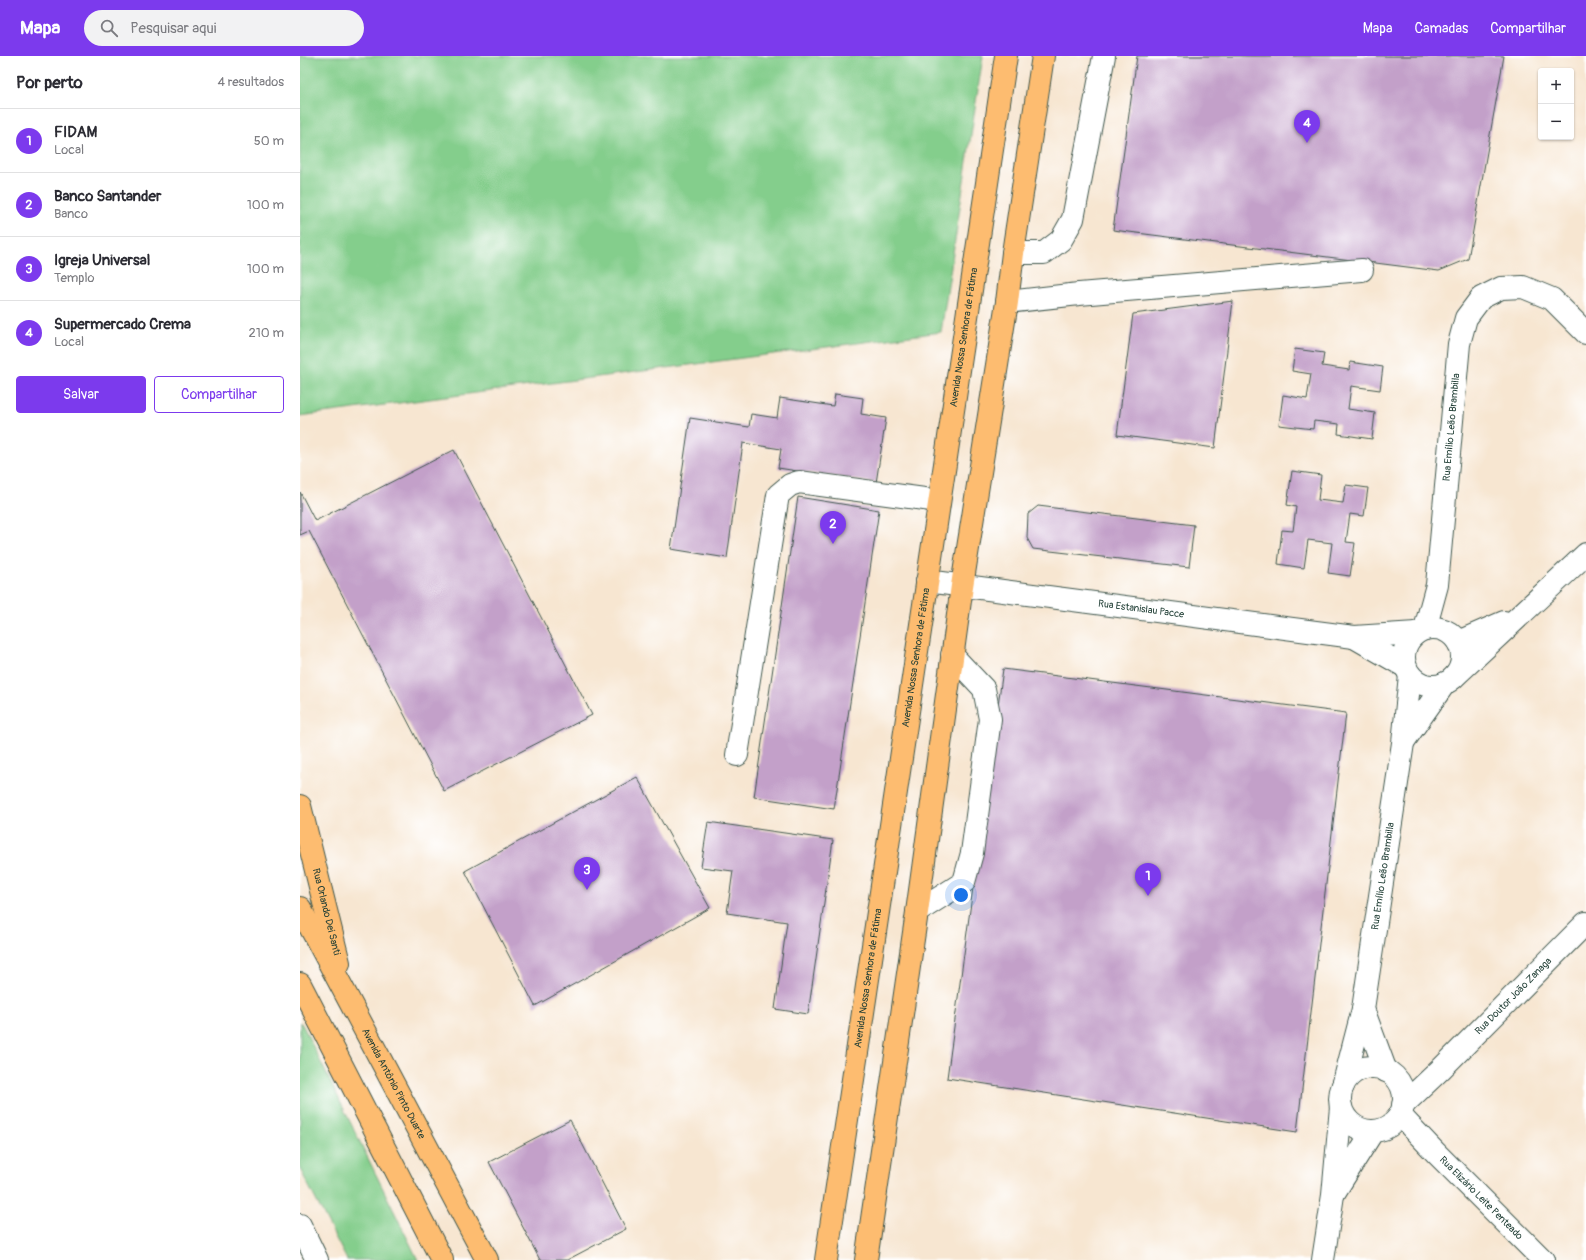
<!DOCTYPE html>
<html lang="pt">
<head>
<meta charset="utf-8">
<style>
  :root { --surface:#fff; --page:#f2f2f3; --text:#2b2b33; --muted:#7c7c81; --line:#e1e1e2; --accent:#7c3aed }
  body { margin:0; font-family:Pangolin,sans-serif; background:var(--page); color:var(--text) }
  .controls { position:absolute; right:12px; top:12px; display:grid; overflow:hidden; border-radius:4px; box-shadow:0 1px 3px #0004 }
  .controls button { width:36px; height:36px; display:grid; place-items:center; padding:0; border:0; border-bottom:1px solid var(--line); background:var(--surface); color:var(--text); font:20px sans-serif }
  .you { position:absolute; left:661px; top:839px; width:14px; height:14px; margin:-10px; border:3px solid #fff; border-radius:50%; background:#1a73e8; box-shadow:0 0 0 6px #1a73e833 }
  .badge { display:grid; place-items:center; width:26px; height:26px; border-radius:50%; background:var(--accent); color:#fff; font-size:13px; font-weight:700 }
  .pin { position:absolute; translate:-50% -33px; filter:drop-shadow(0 1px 2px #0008) }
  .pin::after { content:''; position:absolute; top:21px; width:14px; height:12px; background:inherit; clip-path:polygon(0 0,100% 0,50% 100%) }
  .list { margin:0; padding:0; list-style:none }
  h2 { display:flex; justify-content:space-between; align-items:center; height:52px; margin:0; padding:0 16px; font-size:17px }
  h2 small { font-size:13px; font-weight:400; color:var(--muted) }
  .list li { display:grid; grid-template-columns:26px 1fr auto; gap:12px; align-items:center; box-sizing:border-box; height:64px; padding:0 16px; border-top:1px solid var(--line) }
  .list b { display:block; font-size:15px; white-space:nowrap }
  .list p { margin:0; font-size:13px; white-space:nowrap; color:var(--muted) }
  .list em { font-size:13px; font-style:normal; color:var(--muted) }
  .actions { display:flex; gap:8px; padding:12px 16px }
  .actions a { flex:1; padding:9px 0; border:1px solid var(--accent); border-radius:4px; text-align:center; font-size:14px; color:var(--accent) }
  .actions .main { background:var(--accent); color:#fff }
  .icon { flex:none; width:22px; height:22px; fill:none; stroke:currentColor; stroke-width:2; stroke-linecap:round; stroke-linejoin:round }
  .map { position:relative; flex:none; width:1286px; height:1204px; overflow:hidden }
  header { display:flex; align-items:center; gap:24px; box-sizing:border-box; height:56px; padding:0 20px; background:var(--accent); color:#fff }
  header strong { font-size:19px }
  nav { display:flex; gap:22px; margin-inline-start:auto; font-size:14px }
  .search { width:280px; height:36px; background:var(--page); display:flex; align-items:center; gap:10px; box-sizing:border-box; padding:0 14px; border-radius:22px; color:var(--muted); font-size:15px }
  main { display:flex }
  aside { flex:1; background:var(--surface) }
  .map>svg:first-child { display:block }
  .green { fill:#84ce8c; stroke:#528660 }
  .building { fill:#c3a0c9 }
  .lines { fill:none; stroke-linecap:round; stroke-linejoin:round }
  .minor-casing { stroke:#3f564c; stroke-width:24 }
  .major-casing { stroke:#3f564c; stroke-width:24 }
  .minor { stroke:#fff; stroke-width:22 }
  .major { stroke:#fdbc70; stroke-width:22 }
  .labels { text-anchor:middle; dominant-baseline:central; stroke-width:3; stroke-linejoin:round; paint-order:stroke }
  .street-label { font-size:10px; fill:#1f3d34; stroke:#fff }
</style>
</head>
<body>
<header>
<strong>Mapa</strong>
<div class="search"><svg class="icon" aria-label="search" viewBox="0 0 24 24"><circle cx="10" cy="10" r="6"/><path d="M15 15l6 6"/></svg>Pesquisar aqui</div>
<nav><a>Mapa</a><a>Camadas</a><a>Compartilhar</a></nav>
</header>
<main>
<aside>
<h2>Por perto<small>4 resultados</small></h2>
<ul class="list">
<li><span class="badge">1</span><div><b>FIDAM</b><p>Local</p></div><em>50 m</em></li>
<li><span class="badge">2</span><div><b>Banco Santander</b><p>Banco</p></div><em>100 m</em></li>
<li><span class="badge">3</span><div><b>Igreja Universal</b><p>Templo</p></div><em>100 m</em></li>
<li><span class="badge">4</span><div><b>Supermercado Crema</b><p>Local</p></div><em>210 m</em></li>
</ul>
<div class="actions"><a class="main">Salvar</a><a>Compartilhar</a></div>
</aside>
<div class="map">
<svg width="1286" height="1204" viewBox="0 0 1286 1204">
  <rect width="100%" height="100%" fill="#fff"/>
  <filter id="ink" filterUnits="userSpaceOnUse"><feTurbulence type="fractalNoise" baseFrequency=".025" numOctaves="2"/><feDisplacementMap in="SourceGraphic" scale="8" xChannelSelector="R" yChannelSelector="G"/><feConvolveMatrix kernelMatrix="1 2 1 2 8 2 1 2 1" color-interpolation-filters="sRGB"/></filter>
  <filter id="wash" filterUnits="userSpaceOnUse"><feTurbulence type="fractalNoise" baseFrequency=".012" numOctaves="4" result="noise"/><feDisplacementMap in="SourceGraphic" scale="16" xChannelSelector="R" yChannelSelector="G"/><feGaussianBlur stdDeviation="0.9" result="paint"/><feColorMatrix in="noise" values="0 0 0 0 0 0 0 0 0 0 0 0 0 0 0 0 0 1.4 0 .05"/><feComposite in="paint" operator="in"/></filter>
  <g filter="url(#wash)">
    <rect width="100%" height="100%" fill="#f7e6d1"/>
    <path class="green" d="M0 0H683L641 276 0 360Z
      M0 966 3 970 118 1204H47L0 1113Z"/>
    <g id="blocks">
      <path class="building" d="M837 0H1204L1168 203 1139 215 813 174Z
        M933 245 915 392 817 379 833 258Z
        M995 293 1024 297 1022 310 1049 314 1050 306 1083 311 1080 334 1051 330 1048 353 1075 357 1072 383 1038 378 1039 368 1014 365 1013 373 979 369 983 339 1007 343 1011 318 992 315Z
        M535 338 563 342 561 358 586 362 576 427 478 412 481 393 443 387 427 502 371 493 390 362 449 371 451 358 477 362 480 342 533 350Z
        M154 394 292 659 144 735 9 475 0 479V436L15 465Z
        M992 415 1021 419 1018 444 1043 447 1046 429 1068 432 1064 460 1050 458 1046 486 1055 487 1050 520 1028 517 1032 487 1008 484 1004 512 978 508 982 474 993 475 996 451 987 449Z
        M498 441 579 454 534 753 454 741Z
        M738 450 894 469 889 511 733 493 727 482 728 458Z
        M703 613 1046 657 997 1076 647 1022Z
        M337 721 410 852 235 950 165 815Z
        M408 766 533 784 508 958 475 953 487 866 427 857 433 815 401 811Z
        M270 1064 326 1173 267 1204H240L189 1106Z"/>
    </g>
  </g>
  <g filter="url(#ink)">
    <use href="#blocks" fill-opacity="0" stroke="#3f564c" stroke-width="1"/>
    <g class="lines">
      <g class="minor-casing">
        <g id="minor">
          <path d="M713 197H744L761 184 773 163 804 0"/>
          <path d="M707 246 779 238 1062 214"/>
          <path id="s1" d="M627 525 1054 581 1116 577"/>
          <circle cx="1133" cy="601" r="29"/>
          <path id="s2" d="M1125 573 1137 529 1159 288 1166 262 1181 242 1201 232 1223 231 1252 243 1286 277"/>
          <path d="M1054 581 1106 611"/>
          <path d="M1158 586 1204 566"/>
          <path d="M1153 622 1286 498"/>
          <path d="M1104 685 1145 627"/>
          <path d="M437 699 478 439 490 429 499 426 639 445"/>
          <path d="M617 856 664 826 672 797 690 663 684 633 652 599"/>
          <path d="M1063 953 1086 1015"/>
          <circle cx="1072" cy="1043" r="32"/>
          <path id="s3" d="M1043 1030 1063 953 1103 687 1110 619"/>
          <path id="s4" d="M1103 1049 1141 1013 1286 867"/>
          <path id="s5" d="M1100 1059 1136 1097 1243 1204"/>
          <path d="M1034 1137 1073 1075"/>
          <path d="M0 1169 17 1204"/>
          <path d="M1023 1204 1033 1139 1041 1051"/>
        </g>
      </g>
      <g class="major-casing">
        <g id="major">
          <path id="s6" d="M0 750 39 907"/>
          <path id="s7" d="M0 852 187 1204"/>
          <path d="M0 928 142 1204"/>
          <path id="s8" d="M526 1204 706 0"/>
          <path d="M566 1204 617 856 662 530 707 246 713 197 743 0"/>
        </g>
      </g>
      <use href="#minor" class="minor"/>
      <use href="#major" class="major"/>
    </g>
  </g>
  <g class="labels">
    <g class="street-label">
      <text stroke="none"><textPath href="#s8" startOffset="933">Avenida Nossa Senhora de Fátima</textPath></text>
      <text stroke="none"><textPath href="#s2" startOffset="204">Rua Emílio Leão Brambilla</textPath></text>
      <text stroke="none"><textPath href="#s1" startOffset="216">Rua Estanislau Pacce</textPath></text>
      <text stroke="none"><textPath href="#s8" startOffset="609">Avenida Nossa Senhora de Fátima</textPath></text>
      <text stroke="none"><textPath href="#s3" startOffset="214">Rua Emílio Leão Brambilla</textPath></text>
      <text stroke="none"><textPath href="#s6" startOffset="109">Rua Orlando Dei Santi</textPath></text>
      <text stroke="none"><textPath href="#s8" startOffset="285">Avenida Nossa Senhora de Fátima</textPath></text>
      <text stroke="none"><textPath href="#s4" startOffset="155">Rua Doutor João Zanaga</textPath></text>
      <text stroke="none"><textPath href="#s7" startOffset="199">Avenida Antônio Pinto Duarte</textPath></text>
      <text stroke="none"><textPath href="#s5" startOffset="116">Rua Elizário Leite Penteado</textPath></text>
    </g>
  </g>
</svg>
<div class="controls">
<button>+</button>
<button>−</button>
</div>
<div class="you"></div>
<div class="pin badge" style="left:848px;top:840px">1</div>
<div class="pin badge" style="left:533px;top:488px">2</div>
<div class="pin badge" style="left:287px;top:834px">3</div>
<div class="pin badge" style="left:1007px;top:87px">4</div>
</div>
</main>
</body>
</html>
